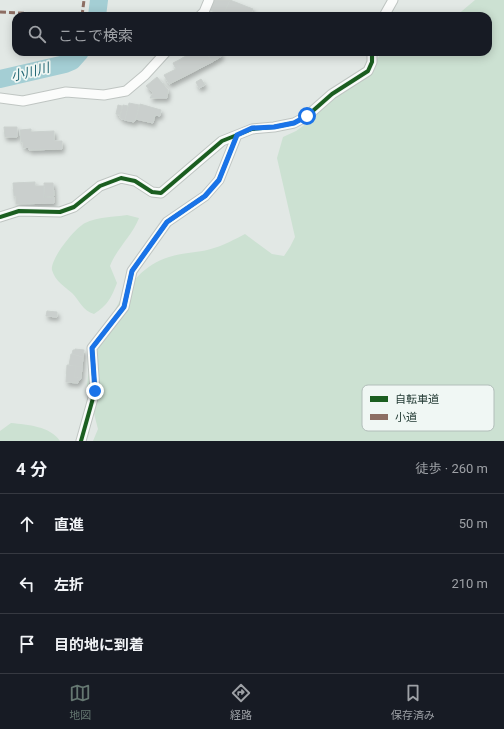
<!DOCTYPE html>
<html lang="ja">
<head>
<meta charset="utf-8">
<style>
  :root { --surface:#171b24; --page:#20242c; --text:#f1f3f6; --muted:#9ea1a6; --line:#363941; --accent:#657771 }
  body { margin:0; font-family:Roboto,"Noto Sans JP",sans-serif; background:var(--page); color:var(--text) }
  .stop { position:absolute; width:12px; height:12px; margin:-9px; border:3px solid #1a73e8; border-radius:50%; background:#fff }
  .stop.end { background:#1a73e8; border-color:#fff; box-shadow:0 1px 4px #0008 }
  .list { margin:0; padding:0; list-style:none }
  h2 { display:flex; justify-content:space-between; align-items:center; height:52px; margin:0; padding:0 16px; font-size:17px }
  h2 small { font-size:13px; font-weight:400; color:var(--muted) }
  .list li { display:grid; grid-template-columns:26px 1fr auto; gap:12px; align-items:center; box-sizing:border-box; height:60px; padding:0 16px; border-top:1px solid var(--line) }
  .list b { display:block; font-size:15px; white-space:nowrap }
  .list em { font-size:13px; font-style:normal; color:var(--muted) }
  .icon { flex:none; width:22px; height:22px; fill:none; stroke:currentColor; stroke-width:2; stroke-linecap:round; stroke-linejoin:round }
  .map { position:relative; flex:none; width:504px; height:441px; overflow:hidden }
  .search { position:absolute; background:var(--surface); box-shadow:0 2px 10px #0003; left:12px; right:12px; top:12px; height:44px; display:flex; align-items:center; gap:10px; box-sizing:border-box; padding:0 14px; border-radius:12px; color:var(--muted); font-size:15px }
  .sheet { height:232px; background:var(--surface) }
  nav { display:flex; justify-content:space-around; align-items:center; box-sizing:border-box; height:56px; border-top:1px solid var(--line); background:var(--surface); font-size:11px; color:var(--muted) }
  nav a { display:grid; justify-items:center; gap:2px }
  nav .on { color:var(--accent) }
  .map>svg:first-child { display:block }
  .green { fill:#cce1d2 }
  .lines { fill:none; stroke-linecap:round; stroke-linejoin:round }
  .river { stroke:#a4ced4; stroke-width:18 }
  .building { fill:#cacfcd; stroke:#cbd1ce; filter:url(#shadow) }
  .street-casing { stroke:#bfc5c2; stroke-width:11 }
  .street { stroke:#fbfcfb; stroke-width:9 }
  .quiet { stroke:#8d6e63; stroke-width:3; stroke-dasharray:6 3; stroke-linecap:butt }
  .cycleway-casing { stroke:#f0f7f4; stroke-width:6 }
  .cycleway { stroke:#1b5e20; stroke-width:4 }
  .route { stroke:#1a73e8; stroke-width:5 }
  .labels { text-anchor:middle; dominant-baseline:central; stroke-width:3.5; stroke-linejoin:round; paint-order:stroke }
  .water-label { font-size:13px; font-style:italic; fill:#1f6573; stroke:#f0f7f4 }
  .key { fill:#f0f7f4; stroke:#b2beba; stroke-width:1 }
  .key-label { font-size:11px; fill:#223a33 }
</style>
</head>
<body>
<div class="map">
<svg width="504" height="441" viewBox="0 0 504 441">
  <defs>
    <filter id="shadow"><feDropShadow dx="2" dy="3.5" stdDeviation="2" flood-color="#0004"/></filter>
  </defs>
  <rect width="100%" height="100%" fill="#e2e8e5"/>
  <path class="green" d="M475 0H504V441H93L98 429 87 387 88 376C105 335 121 271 169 257 184 252 200 253 214 248 225 245 235 239 245 234L272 254 284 256 290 247 295 237 277 158 283 137 296 131 314 118 327 100 365 73 383 52H488V16H456Z
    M127 215 139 218C132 236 117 248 110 266L117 283C111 298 108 305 94 314 83 311 79 300 72 293 64 286 55 281 52 270 50 259 75 228 85 223 97 217 114 217 127 215Z
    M11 423C28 425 50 426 60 441H0V431Z"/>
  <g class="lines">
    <path class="river" d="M97 16 99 0
      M0 79 65 64 72 61 80 52"/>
  </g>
  <path class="building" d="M214 0H230L223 15 210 10Z
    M230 0 253 9 250 16H223Z
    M193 52H200L201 55 206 52 212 62 185 76 177 61Z
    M212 52H220L222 56 212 62 208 54Z
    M177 61 185 76 169 84 164 75 176 69 173 63Z
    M157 77 168 90 167 98H150L153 93 146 86Z
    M201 79 205 85 199 88 196 82Z
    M129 103 139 105 135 121 134 122 125 120Z
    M140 104 161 110 160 116 155 115 153 123 136 119Z
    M118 105 122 106 120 115 116 114Z
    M123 105 128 106 125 120 120 118Z
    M4 127H17V137H5Z
    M31 129V132L54 131V141H62V149L29 150V147L23 148V142H21L20 130Z
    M35 182V186H44V198L54 197V203L16 204V196H14L13 183Z
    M44 183H53L54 196 45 197Z
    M47 311 57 312V317L46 316Z
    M75 349 84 350 83 357 72 354 73 350H75Z
    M71 354 83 357 82 367 69 365Z
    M67 365 76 366 74 377 81 378 80 380H78V383L66 382Z
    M76 366 82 367 81 378 74 377Z"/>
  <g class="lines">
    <g class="street-casing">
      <path id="street" d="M200 16 204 12 209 0
        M384 16 393 0
        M0 98 23 101 66 92 104 95 126 91 145 75 166 52
        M0 217 19 211 60 212 74 207 100 186 121 178 135 181 152 192 161 193 222 141 252 129 274 127 294 123 307 116 332 94 368 71 372 62V52
        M81 441 95 391 92 348 124 307 132 271 167 222 205 196 219 180 237 135"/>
    </g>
    <use href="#street" class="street"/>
    <path class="quiet" d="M0 12 70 16
      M82 16 84 0"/>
    <g class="cycleway-casing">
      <path id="cycleway" d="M0 217 19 211 60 212 74 207 100 186 121 178 135 181 152 192 161 193 222 141 252 129 274 127 294 123 307 116 332 94 368 71 372 62V52
        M81 441 95 391 92 348 124 307 132 271 167 222 205 196 219 180 237 135"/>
    </g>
    <use href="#cycleway" class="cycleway"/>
  </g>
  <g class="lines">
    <path class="route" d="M95 391 92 348 124 307 132 271 167 222 205 196 219 180 237 135 252 128 274 127 294 123 307 116"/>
  </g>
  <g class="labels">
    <g class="water-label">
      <text transform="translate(30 72) rotate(-14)">小川川</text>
    </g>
  </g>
  <rect x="362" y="385" width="132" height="46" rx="6" class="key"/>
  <rect x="370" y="396" width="18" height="6" fill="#1b5e20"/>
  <rect x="370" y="414" width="18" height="6" fill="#8d6e63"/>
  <g class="key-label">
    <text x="395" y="403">自転車道</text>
    <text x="395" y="421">小道</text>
  </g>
</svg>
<div class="stop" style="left:307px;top:116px"></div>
<div class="stop end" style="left:95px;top:391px"></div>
<div class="search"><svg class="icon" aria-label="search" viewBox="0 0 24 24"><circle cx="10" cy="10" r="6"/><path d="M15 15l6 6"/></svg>ここで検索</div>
</div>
<section class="sheet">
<h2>4 分<small>徒歩 · 260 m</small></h2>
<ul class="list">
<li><svg class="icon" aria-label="ahead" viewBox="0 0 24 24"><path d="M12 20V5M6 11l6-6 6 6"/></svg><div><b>直進</b></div><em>50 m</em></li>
<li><svg class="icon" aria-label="left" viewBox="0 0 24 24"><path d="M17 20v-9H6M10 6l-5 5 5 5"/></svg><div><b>左折</b></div><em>210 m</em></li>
<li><svg class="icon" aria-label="arrive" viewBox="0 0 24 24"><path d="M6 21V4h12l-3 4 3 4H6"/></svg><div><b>目的地に到着</b></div></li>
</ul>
</section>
<nav>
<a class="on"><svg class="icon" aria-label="map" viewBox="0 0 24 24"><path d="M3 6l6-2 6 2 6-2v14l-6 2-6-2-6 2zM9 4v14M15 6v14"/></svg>地図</a>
<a><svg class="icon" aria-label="directions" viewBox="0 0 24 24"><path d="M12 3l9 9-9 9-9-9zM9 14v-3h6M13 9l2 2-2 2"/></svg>経路</a>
<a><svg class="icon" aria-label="saved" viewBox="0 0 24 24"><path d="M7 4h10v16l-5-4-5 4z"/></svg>保存済み</a>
</nav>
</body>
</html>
